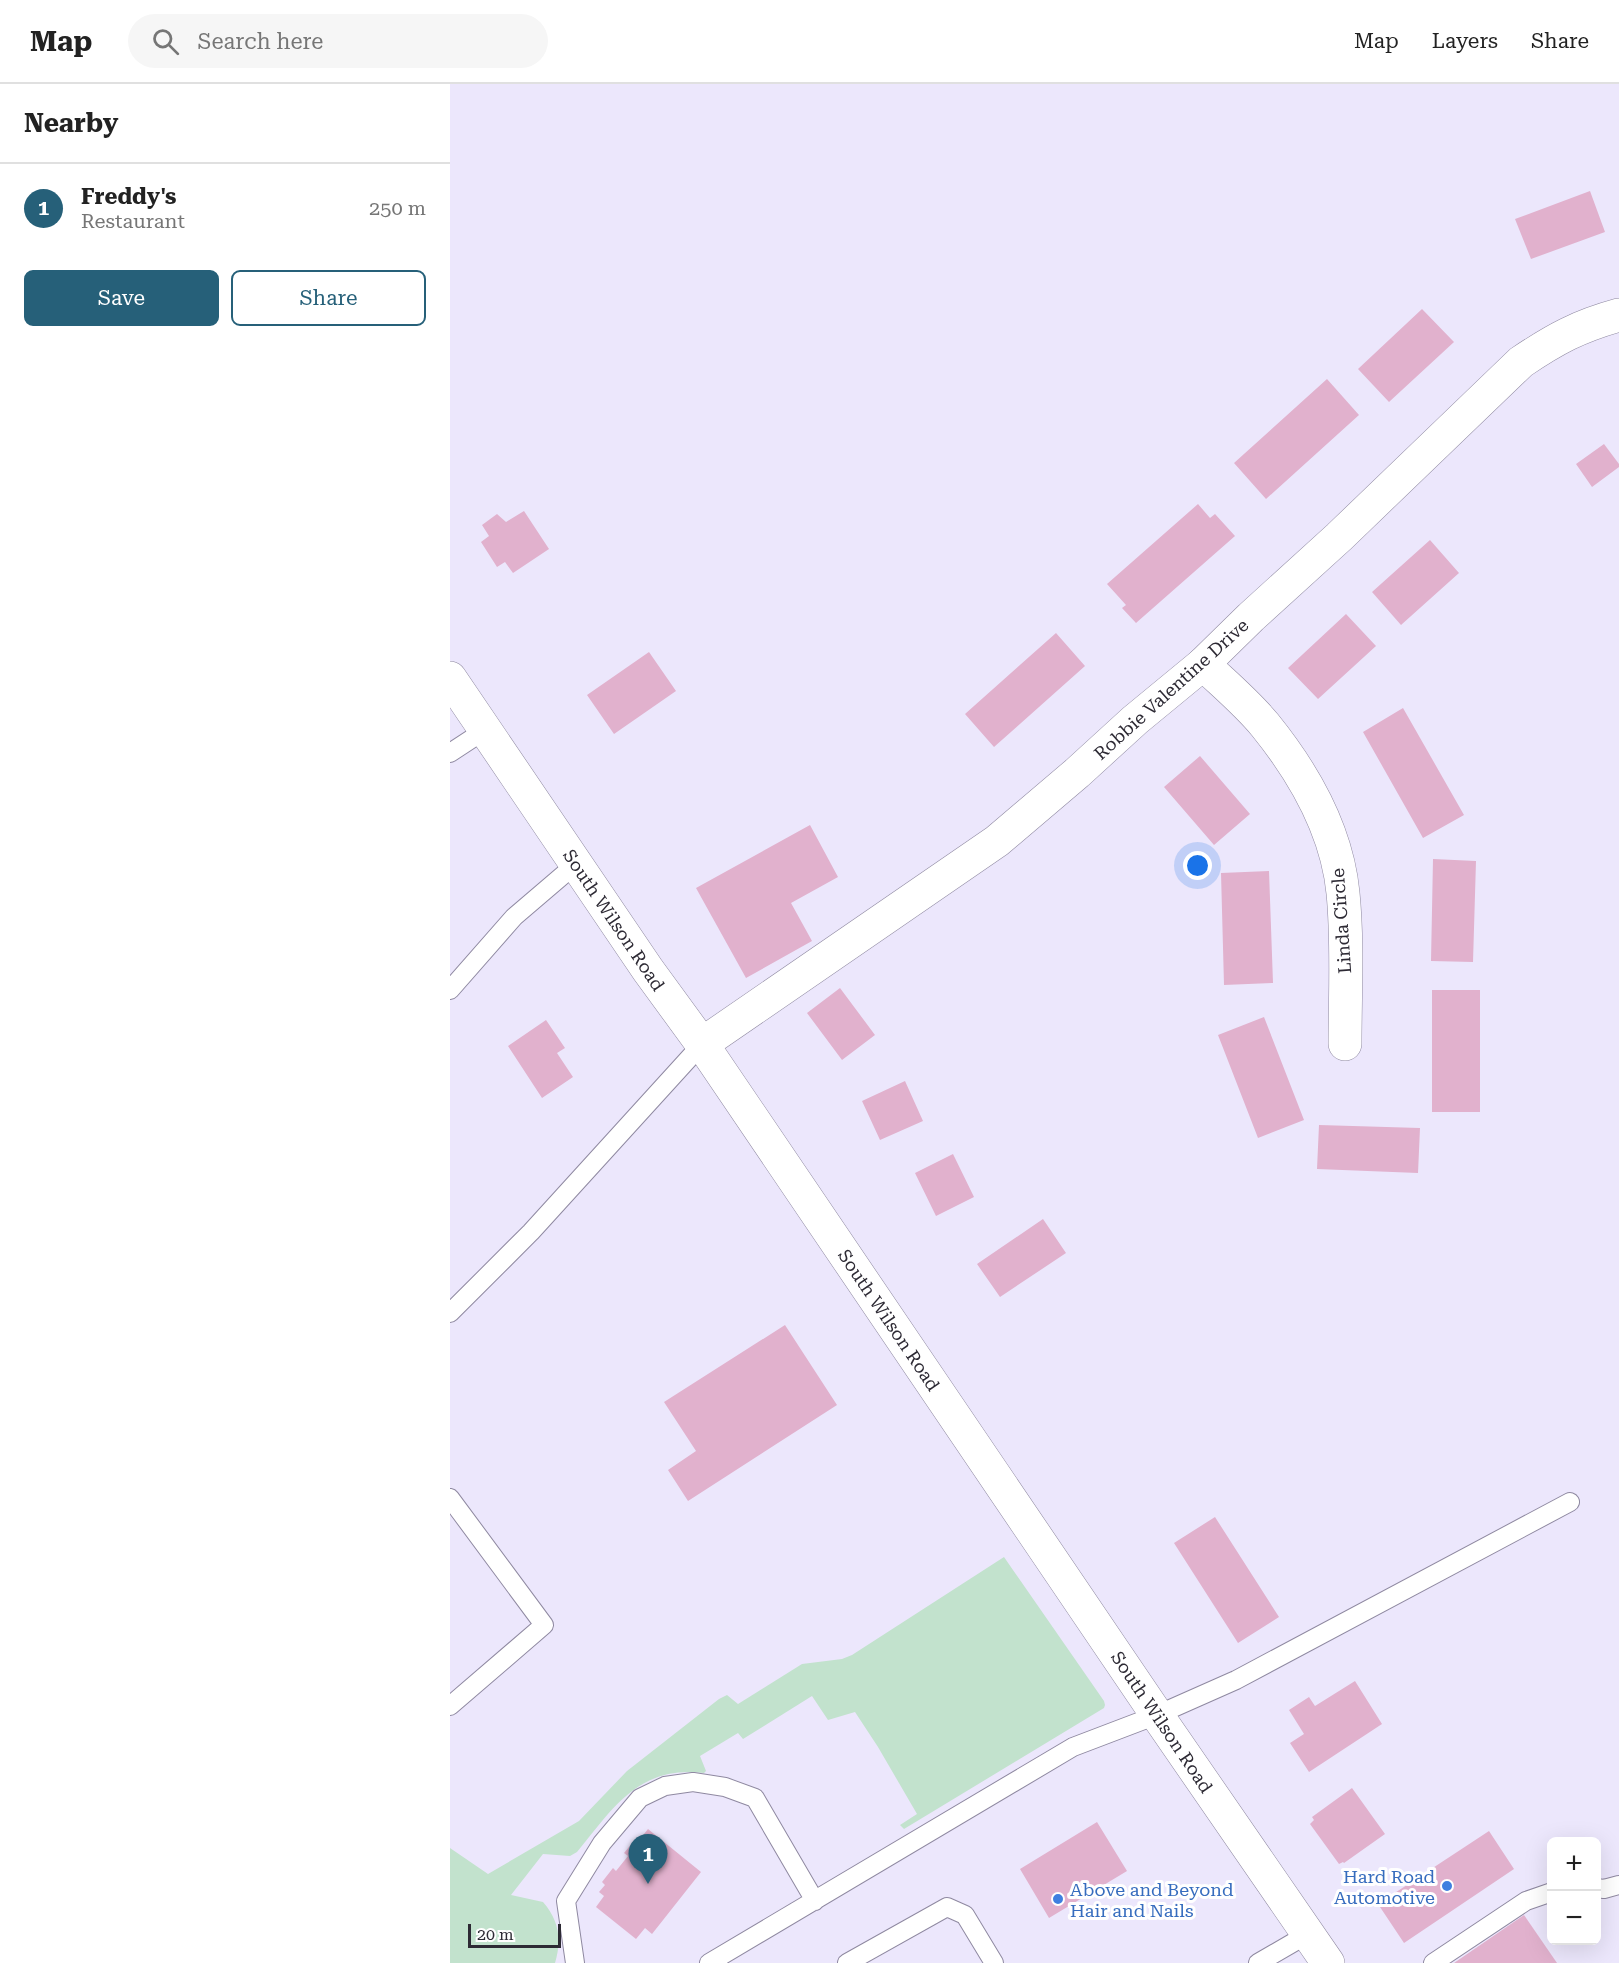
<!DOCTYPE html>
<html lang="en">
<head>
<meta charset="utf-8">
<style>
  :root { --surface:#fff; --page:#f6f6f6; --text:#222; --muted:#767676; --line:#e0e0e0; --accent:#266079 }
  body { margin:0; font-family:"Roboto Serif",serif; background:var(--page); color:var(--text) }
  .controls { position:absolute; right:18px; bottom:18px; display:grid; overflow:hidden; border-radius:9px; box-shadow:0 6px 24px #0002 }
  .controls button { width:54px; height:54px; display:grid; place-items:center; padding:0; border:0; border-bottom:2px solid var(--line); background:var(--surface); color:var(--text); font:30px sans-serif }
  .scale { position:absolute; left:18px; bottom:15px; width:93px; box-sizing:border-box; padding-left:6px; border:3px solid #2d2a34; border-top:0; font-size:16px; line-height:21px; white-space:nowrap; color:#2d2a34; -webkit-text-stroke:4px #fff; paint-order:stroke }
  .you { position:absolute; left:748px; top:782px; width:21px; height:21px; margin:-15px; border:4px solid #fff; border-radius:50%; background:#1a73e8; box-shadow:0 0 0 9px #1a73e833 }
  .badge { display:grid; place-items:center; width:39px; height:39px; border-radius:50%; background:var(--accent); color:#fff; font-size:20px; font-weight:700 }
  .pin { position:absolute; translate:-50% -50px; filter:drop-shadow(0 2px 3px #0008) }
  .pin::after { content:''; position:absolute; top:32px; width:21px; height:18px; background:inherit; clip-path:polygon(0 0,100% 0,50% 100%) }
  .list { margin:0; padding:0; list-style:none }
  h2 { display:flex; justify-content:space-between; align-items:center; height:78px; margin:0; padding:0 24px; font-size:26px }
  h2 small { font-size:20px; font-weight:400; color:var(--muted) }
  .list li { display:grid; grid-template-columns:39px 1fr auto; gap:18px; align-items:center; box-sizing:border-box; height:90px; padding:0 24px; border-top:2px solid var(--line) }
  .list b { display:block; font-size:22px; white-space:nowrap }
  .list p { margin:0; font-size:20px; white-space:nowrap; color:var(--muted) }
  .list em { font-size:20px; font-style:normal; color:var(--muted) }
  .actions { display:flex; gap:12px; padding:18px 24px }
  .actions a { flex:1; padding:14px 0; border:2px solid var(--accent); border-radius:9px; text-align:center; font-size:21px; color:var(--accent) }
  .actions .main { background:var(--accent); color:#fff }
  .icon { flex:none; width:33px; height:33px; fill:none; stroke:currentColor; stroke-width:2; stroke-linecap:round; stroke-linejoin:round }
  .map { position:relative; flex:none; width:1169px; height:1879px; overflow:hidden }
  header { display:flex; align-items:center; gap:36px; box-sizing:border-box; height:84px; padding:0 30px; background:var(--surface); border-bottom:2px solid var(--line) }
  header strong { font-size:28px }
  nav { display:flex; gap:33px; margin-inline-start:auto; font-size:21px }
  .search { width:420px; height:54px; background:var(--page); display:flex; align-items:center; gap:15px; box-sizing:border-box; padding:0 21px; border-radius:33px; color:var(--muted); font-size:22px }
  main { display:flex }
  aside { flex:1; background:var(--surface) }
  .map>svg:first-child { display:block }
  .green { fill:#c2e2cd }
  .building { fill:#e1b1cd }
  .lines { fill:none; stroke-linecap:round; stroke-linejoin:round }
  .service-casing { stroke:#8f89a1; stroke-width:20 }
  .minor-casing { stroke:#8f89a1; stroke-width:34 }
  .tertiary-casing { stroke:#8f89a1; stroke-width:34 }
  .secondary-casing { stroke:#8f89a1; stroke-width:34 }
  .service { stroke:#fff; stroke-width:18 }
  .minor { stroke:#fff; stroke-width:33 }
  .tertiary { stroke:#fff; stroke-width:33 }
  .secondary { stroke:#fff; stroke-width:33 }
  .shop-dot { fill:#3f7fe0; stroke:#fff; stroke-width:2 }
  .labels { text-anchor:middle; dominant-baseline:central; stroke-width:6; stroke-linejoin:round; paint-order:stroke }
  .street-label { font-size:18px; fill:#2d2a34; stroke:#fff }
  .shop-label { font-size:18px; fill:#366cbe; stroke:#fff; text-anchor:end }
</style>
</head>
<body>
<header>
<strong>Map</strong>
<div class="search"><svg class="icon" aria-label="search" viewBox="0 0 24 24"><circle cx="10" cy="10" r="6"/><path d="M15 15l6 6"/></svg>Search here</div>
<nav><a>Map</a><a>Layers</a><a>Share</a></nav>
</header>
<main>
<aside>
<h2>Nearby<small></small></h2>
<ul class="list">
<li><span class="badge">1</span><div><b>Freddy's</b><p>Restaurant</p></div><em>250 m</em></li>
</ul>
<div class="actions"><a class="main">Save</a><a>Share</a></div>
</aside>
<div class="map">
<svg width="1169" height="1879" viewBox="0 0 1169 1879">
  <rect width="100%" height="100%" fill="#ece7fc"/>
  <path class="green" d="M554 1473 654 1617 655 1621 654 1624 454 1745 450 1741 467 1730 428 1663 405 1628 378 1636 362 1612 293 1655 288 1649 250 1672 256 1687 254 1689C189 1681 163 1724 127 1768L120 1772 93 1770 61 1811 93 1818C109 1836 112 1856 105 1879H0V1764L38 1790 129 1737 177 1687 269 1615 277 1611 288 1620 352 1580 392 1575 402 1571Z"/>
  <path class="building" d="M1140 107 1155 148 1081 175 1065 135Z
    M972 225 1004 258 939 318 908 285Z
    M877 295 909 331 816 415 784 379Z
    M1154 360 1169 380V383L1142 403 1126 380Z
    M748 420 760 434 765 430 785 452 686 539 672 524 676 521 657 500Z
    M74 427 99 465 63 489 55 478 47 483 31 458 39 452 32 441 47 430 56 438Z
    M980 456 1009 489 951 541 922 508Z
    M896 530 926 562 868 615 838 584Z
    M606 549 635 582 544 663 515 630Z
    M199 568 226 607 164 650 137 611Z
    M953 624 1014 731 973 754 913 648Z
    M750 672 800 730 764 761 714 703Z
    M360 741 388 793 341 819 362 857 296 894 246 804Z
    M983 775 1026 777 1023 878 981 877Z
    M819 787 823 899 774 901 771 789Z
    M390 904 425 951 392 976 357 929Z
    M982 906H1030V1028H982Z
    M814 933 854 1036 808 1054 768 951Z
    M96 936 115 964 107 969 123 993 92 1014 58 962Z
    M455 997 473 1037 430 1056 412 1017Z
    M869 1041 970 1044 968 1089 867 1085Z
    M503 1070 524 1113 486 1132 465 1089Z
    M593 1135 616 1169 550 1213 527 1180Z
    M335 1241 387 1321 238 1417 218 1386 246 1367 214 1318Z
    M765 1433 829 1533 788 1559 724 1459Z
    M905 1597 932 1640 859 1688 840 1659 854 1650 839 1626 859 1613 865 1622Z
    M902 1704 935 1750 894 1779 893 1778 889 1780 860 1740 864 1736 862 1733Z
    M647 1738 677 1787 599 1834 570 1785Z
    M198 1745 251 1788 202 1850 195 1844 186 1855 146 1823 154 1812 149 1808 155 1801 152 1798 163 1784 166 1787 178 1772 174 1769 183 1758 186 1760Z
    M1039 1747 1064 1785 954 1859 928 1820Z
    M1074 1831 1107 1879H1004Z"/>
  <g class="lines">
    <g class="service-casing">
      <path id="service" d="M0 669 35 646
        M0 906 64 833 126 780
        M0 1229 81 1148 252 960
        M0 1414 94 1541 0 1622
        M1146 1804 1154 1805 1169 1801
        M125 1879 116 1817 152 1759 190 1714 215 1702 243 1698 275 1703 305 1714 365 1817
        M259 1879 623 1663 707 1631 786 1596 1120 1418
        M397 1879 497 1823 515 1831 544 1879
        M808 1879 858 1850
        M983 1879 1076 1817 1102 1808"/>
    </g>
    <g class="minor-casing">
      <path id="minor" d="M753 580C773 599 797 619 815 641 853 688 887 747 893 809 898 859 895 910 895 960"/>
    </g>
    <g class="tertiary-casing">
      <path id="tertiary" d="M252 960 547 757 627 689 685 636 753 580 801 533 889 453 1071 278C1105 255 1129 242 1169 231"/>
    </g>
    <g class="secondary-casing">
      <path id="secondary" d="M0 594 198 886 252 960 707 1631 878 1879"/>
    </g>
    <use href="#service" class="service"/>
    <use href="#minor" class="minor"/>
    <use href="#tertiary" class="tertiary"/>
    <use href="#secondary" class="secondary"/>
  </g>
  <g class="shop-dot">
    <circle cx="997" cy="1802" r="6"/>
    <circle cx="608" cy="1815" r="6"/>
  </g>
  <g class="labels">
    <g class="street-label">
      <text transform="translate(721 605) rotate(-42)">Robbie Valentine Drive</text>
      <text transform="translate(164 836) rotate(56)">South Wilson Road</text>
      <text transform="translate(891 837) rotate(-94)">Linda Circle</text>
      <text transform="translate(439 1236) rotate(56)">South Wilson Road</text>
      <text transform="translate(712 1638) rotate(56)">South Wilson Road</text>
    </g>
    <g class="shop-label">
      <text x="985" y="1792">Hard Road<tspan x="985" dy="21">Automotive</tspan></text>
      <text x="620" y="1805" text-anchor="start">Above and Beyond<tspan x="620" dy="21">Hair and Nails</tspan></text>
    </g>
  </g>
</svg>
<div class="controls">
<button>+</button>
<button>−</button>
</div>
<div class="scale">20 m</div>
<div class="you"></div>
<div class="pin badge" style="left:198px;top:1800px">1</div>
</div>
</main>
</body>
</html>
